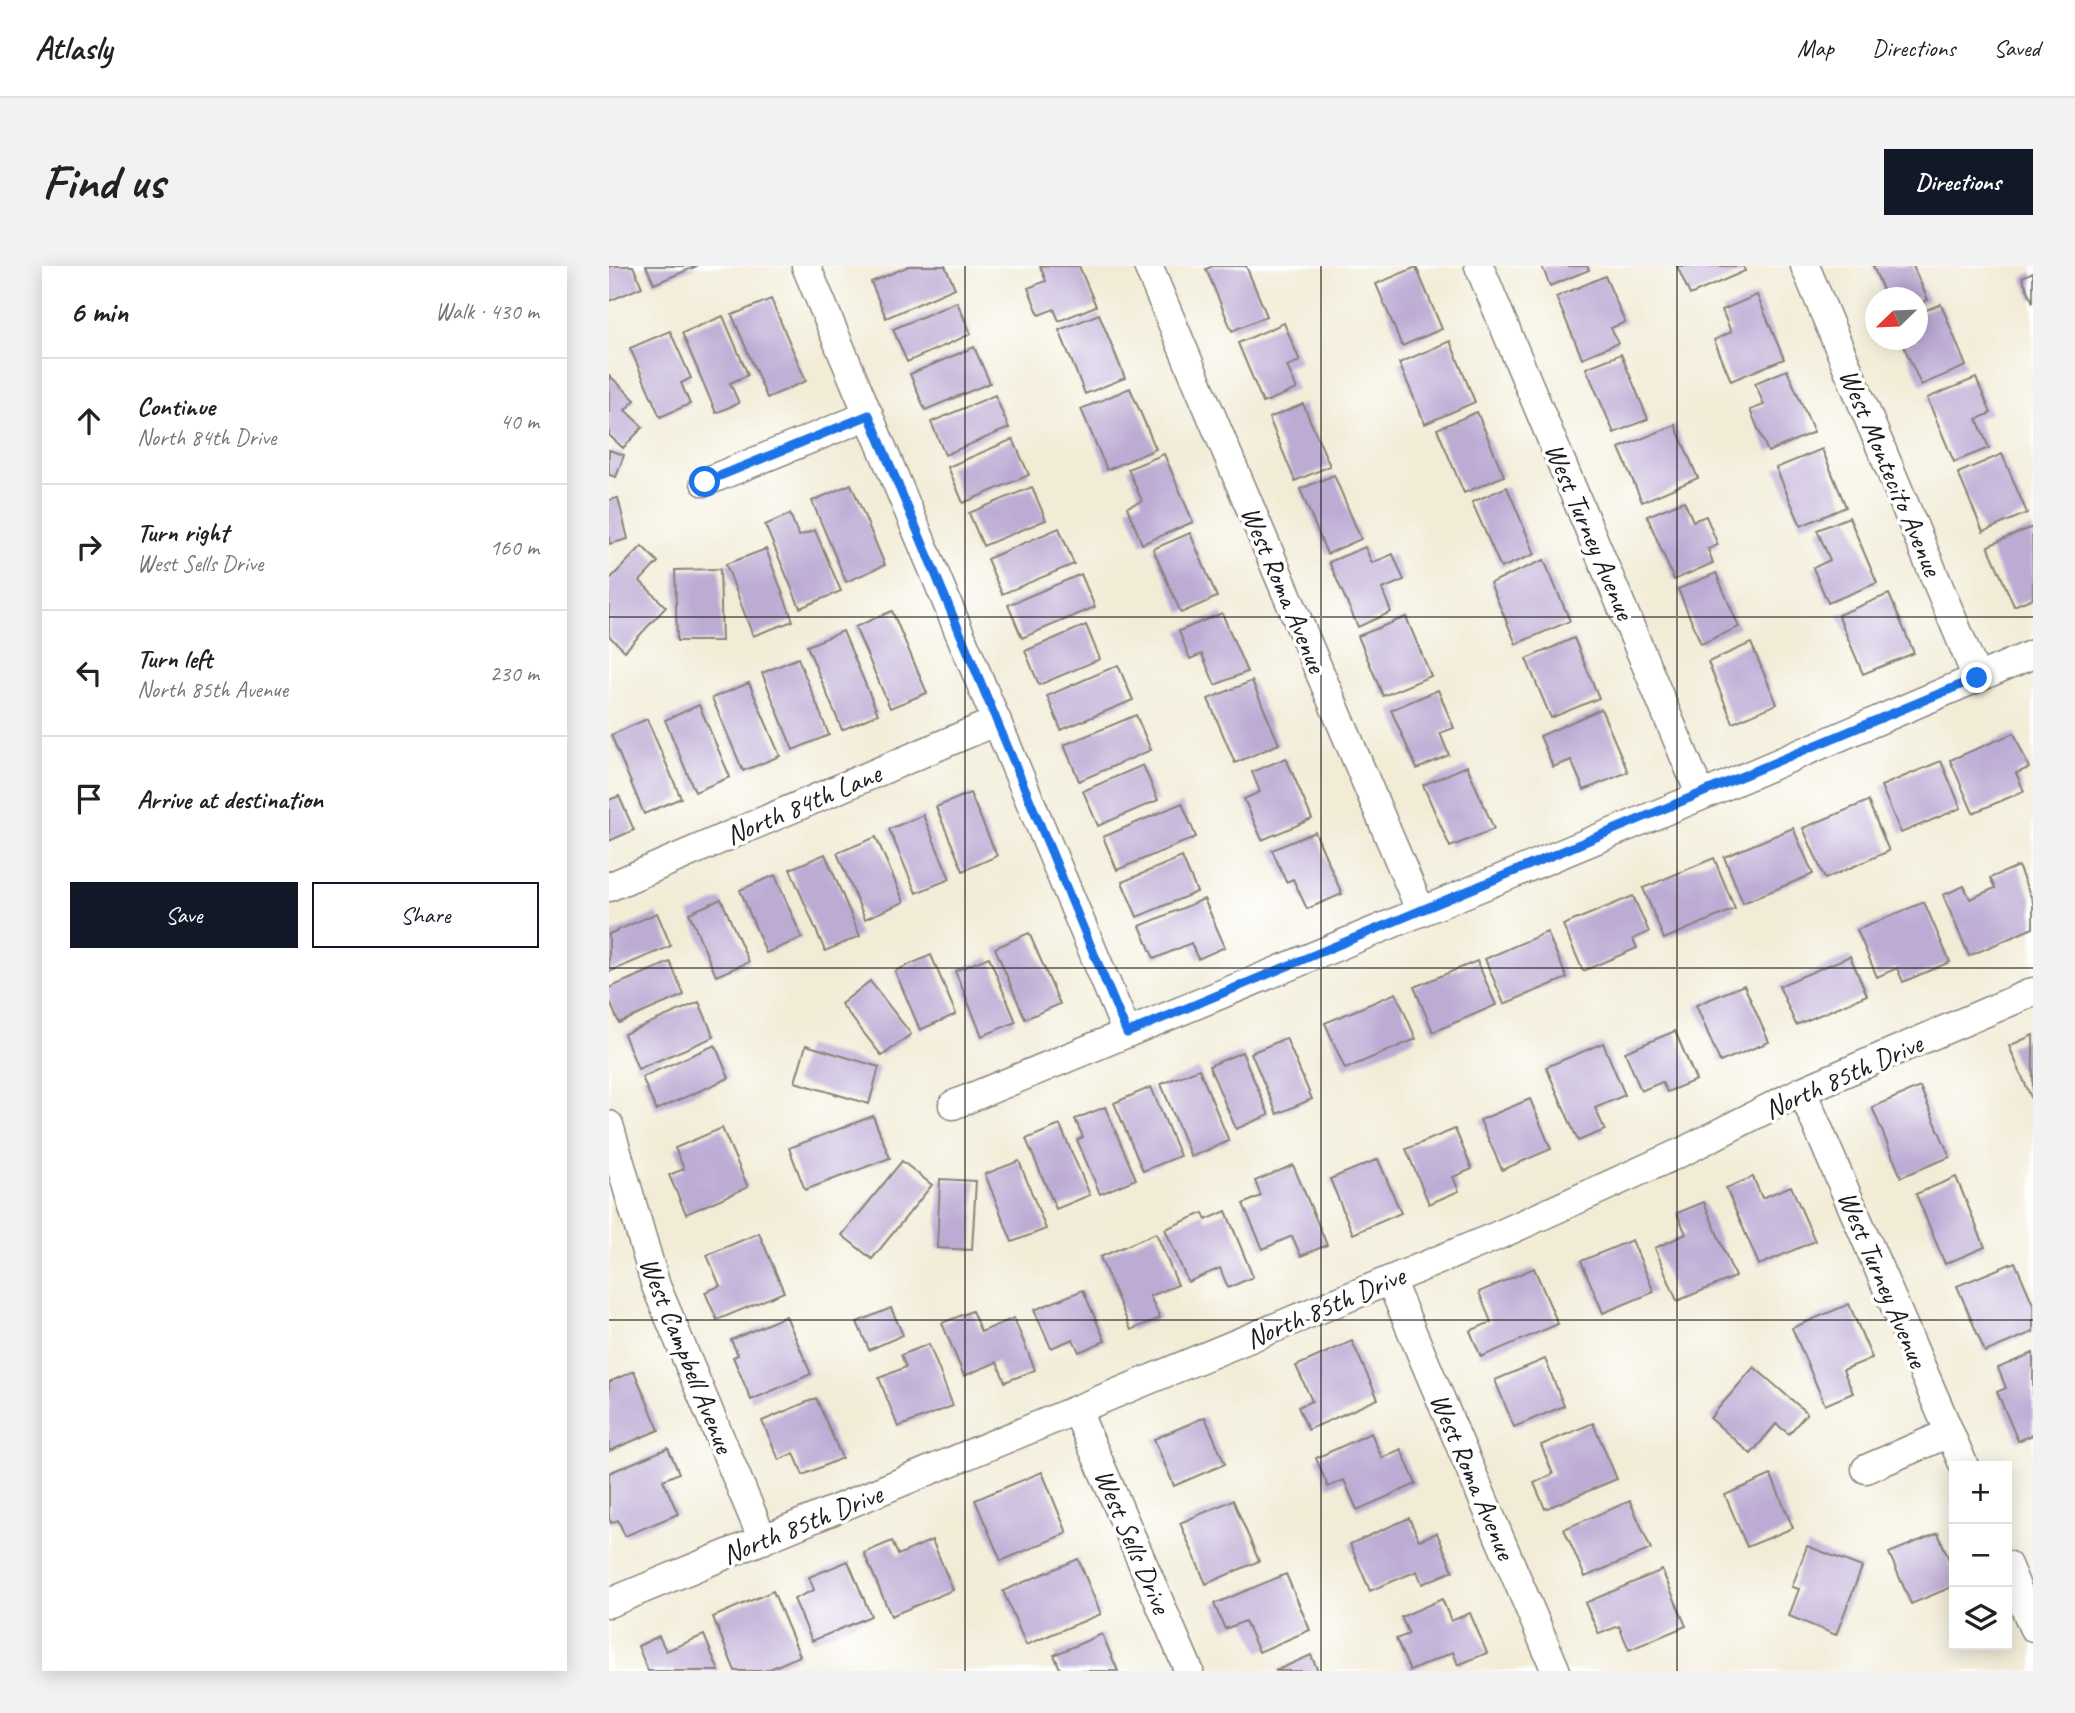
<!DOCTYPE html>
<html lang="en">
<head>
<meta charset="utf-8">
<style>
  :root { --surface:#fff; --page:#f2f2f2; --text:#222; --muted:#767676; --line:#e0e0e0; --accent:#111827 }
  body { margin:0; font-family:Caveat,sans-serif; background:var(--page); color:var(--text) }
  .controls { position:absolute; right:21px; bottom:21px; display:grid; overflow:hidden; border-radius:0px; box-shadow:0 4px 18px #0003 }
  .controls button { width:63px; height:63px; display:grid; place-items:center; padding:0; border:0; border-bottom:2px solid var(--line); background:var(--surface); color:var(--text); font:35px sans-serif }
  .compass { position:absolute; left:1256px; top:21px; width:63px; height:63px; border-radius:50%; background:var(--surface); box-shadow:0 4px 18px #0003; rotate:247deg }
  .stop { position:absolute; width:21px; height:21px; margin:-16px; border:5px solid #1a73e8; border-radius:50%; background:#fff }
  .stop.end { background:#1a73e8; border-color:#fff; box-shadow:0 2px 7px #0008 }
  .list { margin:0; padding:0; list-style:none }
  h2 { display:flex; justify-content:space-between; align-items:center; height:91px; margin:0; padding:0 28px; font-size:30px }
  h2 small { font-size:23px; font-weight:400; color:var(--muted) }
  .list li { display:grid; grid-template-columns:46px 1fr auto; gap:21px; align-items:center; box-sizing:border-box; height:126px; padding:0 28px; border-top:2px solid var(--line) }
  .list b { display:block; font-size:26px; white-space:nowrap }
  .list p { margin:0; font-size:23px; white-space:nowrap; color:var(--muted) }
  .list em { font-size:23px; font-style:normal; color:var(--muted) }
  .actions { display:flex; gap:14px; padding:21px 28px }
  .actions a { flex:1; padding:16px 0; border:2px solid var(--accent); border-radius:0px; text-align:center; font-size:24px; color:var(--accent) }
  .actions .main { background:var(--accent); color:#fff }
  .icon { flex:none; width:38px; height:38px; fill:none; stroke:currentColor; stroke-width:2; stroke-linecap:round; stroke-linejoin:round }
  .map { position:relative; flex:none; width:1424px; height:1405px; overflow:hidden; border-radius:0px }
  header { display:flex; align-items:center; gap:42px; box-sizing:border-box; height:98px; padding:0 35px; background:var(--surface); border-bottom:2px solid var(--line) }
  header strong { font-size:33px }
  nav { display:flex; gap:38px; margin-inline-start:auto; font-size:24px }
  .intro { display:flex; align-items:center; justify-content:space-between; box-sizing:border-box; height:168px; padding:0 42px }
  h1 { margin:0; font-size:49px }
  .button { padding:18px 32px; border-radius:0px; background:var(--accent); color:#fff; font-size:24px; font-weight:700 }
  main { display:flex; gap:42px; padding:0 42px }
  aside { flex:1; background:var(--surface); border-radius:0px; box-shadow:0 4px 18px #0003 }
  .map>svg:first-child { display:block }
  .building { fill:#bdabd4 }
  .lines { fill:none; stroke-linecap:round; stroke-linejoin:round }
  .minor-casing { stroke:#87847a; stroke-width:31 }
  .minor { stroke:#fff; stroke-width:28 }
  .route { stroke:#1a73e8; stroke-width:9 }
  .grid { fill:none; stroke:#1c1c1c; stroke-width:2; stroke-opacity:0.55 }
  .labels { text-anchor:middle; dominant-baseline:central; stroke-width:7; stroke-linejoin:round; paint-order:stroke }
  .street-label { font-size:28px; fill:#1c1c1c; stroke:#fff }
</style>
</head>
<body>
<header>
<strong>Atlasly</strong>
<nav><a>Map</a><a>Directions</a><a>Saved</a></nav>
</header>
<div class="intro"><h1>Find us</h1><a class="button">Directions</a></div>
<main>
<aside>
<h2>6 min<small>Walk · 430 m</small></h2>
<ul class="list">
<li><svg class="icon" aria-label="ahead" viewBox="0 0 24 24"><path d="M12 20V5M6 11l6-6 6 6"/></svg><div><b>Continue</b><p>North 84th Drive</p></div><em>40 m</em></li>
<li><svg class="icon" aria-label="right" viewBox="0 0 24 24"><path d="M7 20v-9h11M14 6l5 5-5 5"/></svg><div><b>Turn right</b><p>West Sells Drive</p></div><em>160 m</em></li>
<li><svg class="icon" aria-label="left" viewBox="0 0 24 24"><path d="M17 20v-9H6M10 6l-5 5 5 5"/></svg><div><b>Turn left</b><p>North 85th Avenue</p></div><em>230 m</em></li>
<li><svg class="icon" aria-label="arrive" viewBox="0 0 24 24"><path d="M6 21V4h12l-3 4 3 4H6"/></svg><div><b>Arrive at destination</b></div></li>
</ul>
<div class="actions"><a class="main">Save</a><a>Share</a></div>
</aside>
<div class="map">
<svg width="1424" height="1405" viewBox="0 0 1424 1405">
  <rect width="100%" height="100%" fill="#fff"/>
  <filter id="ink" filterUnits="userSpaceOnUse"><feTurbulence type="fractalNoise" baseFrequency=".0143" numOctaves="2"/><feDisplacementMap in="SourceGraphic" scale="14" xChannelSelector="R" yChannelSelector="G"/><feConvolveMatrix kernelMatrix="1 2 1 2 8 2 1 2 1" color-interpolation-filters="sRGB"/></filter>
  <filter id="wash" filterUnits="userSpaceOnUse"><feTurbulence type="fractalNoise" baseFrequency=".00686" numOctaves="4" result="noise"/><feDisplacementMap in="SourceGraphic" scale="28" xChannelSelector="R" yChannelSelector="G"/><feGaussianBlur stdDeviation="1.57" result="paint"/><feColorMatrix in="noise" values="0 0 0 0 0 0 0 0 0 0 0 0 0 0 0 0 0 1.4 0 .05"/><feComposite in="paint" operator="in"/></filter>
  <g filter="url(#wash)">
    <rect width="100%" height="100%" fill="#f2ecd7"/>
    <g id="blocks">
      <path class="building" d="M0 0H24L33 21 0 35Z
        M37 0H88L45 18Z
        M300 0H336L346 22 277 52 262 16Z
        M431 0H470L487 40 450 55 445 43 430 49 419 22 437 15Z
        M604 0H637L658 50 623 65 597 3Z
        M933 0H978L980 4 941 20Z
        M1068 0H1134L1136 5 1081 29Z
        M1264 0H1304L1319 34 1308 38V32H1277Z
        M807 1 833 63 793 80 767 18Z
        M1424 6V37L1413 11Z
        M996 10 1016 56 1002 62 1009 77 973 92 947 31Z
        M1148 29 1175 93 1122 115 1105 74 1122 66 1113 44Z
        M162 33 197 115 158 132 123 49Z
        M348 36 362 68 298 96 284 63Z
        M1332 38 1357 100 1312 119 1292 74H1308V48Z
        M490 48 516 112 476 128 450 64Z
        M114 50 139 109 121 117 130 137 107 147 73 67Z
        M675 57 691 95 678 100 688 123 654 137 629 77Z
        M61 65 82 112 72 117 81 138 51 151 21 82Z
        M841 75 866 136 816 158 790 97Z
        M365 81 381 117 316 144 301 108Z
        M1012 88 1039 153 1005 167 977 102Z
        M1178 104 1205 166 1159 186 1141 144 1155 139 1146 117Z
        M0 109 26 134 16 144 34 161 14 182 0 169Z
        M1367 112 1382 147 1368 153 1380 182 1345 196 1318 132Z
        M521 122 547 183 498 204 472 143Z
        M386 129 400 162 336 189 322 156Z
        M694 138 721 200 686 215 660 152Z
        M868 146 895 210 855 227 828 163Z
        M1066 159 1089 212 1033 236 1010 182Z
        M404 173 420 209 354 237 339 201Z
        M1213 183 1237 241 1192 260 1167 202Z
        M0 184 15 189 7 211 0 209Z
        M555 188 584 256 533 278 518 241 533 235 519 203Z
        M1393 188 1418 247 1374 266 1349 207Z
        M725 209 752 273 718 288 691 223Z
        M242 218 276 299 237 316 203 235Z
        M423 221 437 254 374 280 360 247Z
        M898 221 926 288 892 302 863 236Z
        M9 232 19 273 0 278V234Z
        M1075 235 1084 255 1097 250 1109 279 1099 283 1104 297 1065 314 1038 250Z
        M181 248 190 270 206 264 232 325 191 342 156 259Z
        M1240 251 1268 317 1219 337 1204 302 1221 294 1208 264Z
        M1423 261 1424 332 1405 340 1379 280Z
        M450 262 465 298 393 328 378 293Z
        M581 267 608 331 572 347 544 283Z
        M33 280 49 296 31 315 57 341 16 385 0 370V314Z
        M756 281 763 297 784 288 795 314 773 323 782 346 749 361 720 296Z
        M157 283 184 355 144 370 117 298Z
        M935 294 961 355 907 378 881 317Z
        M111 303 113 375H68L66 304Z
        M1107 307 1130 361 1092 378 1069 323Z
        M472 308 486 341 413 372 399 339Z
        M1280 328 1305 387 1254 408 1229 349Z
        M283 345 318 427 281 442 246 361Z
        M613 347 638 406 606 419 593 388 581 393 570 365Z
        M797 351 822 410 774 430 749 370Z
        M477 359 491 393 430 419 416 385Z
        M234 365 269 448 233 464 198 380Z
        M965 372 990 432 942 452 917 393Z
        M1142 377 1168 438 1124 457 1099 396Z
        M189 392 220 469 184 484 153 407Z
        M509 399 524 434 452 464 438 430Z
        M643 415 670 478 626 497 599 433Z
        M140 417 171 490 134 505 103 432Z
        M829 424 845 462 831 467 840 489 808 503 782 444Z
        M90 439 121 511 86 526 56 454Z
        M992 443 1019 506 975 524 962 494 944 501 931 470Z
        M527 449 542 484 470 515 455 479Z
        M38 453 72 532 35 548 2 469Z
        M1405 467 1420 502 1407 507 1415 525 1364 547 1341 494Z
        M677 492 703 553 653 574 635 533 651 526 643 506Z
        M1332 495 1352 542 1292 567 1272 520Z
        M534 499 549 534 489 560 474 525Z
        M858 500 885 563 841 581 814 519Z
        M361 527 388 590 354 605 327 541Z
        M10 530 25 564 0 575V534Z
        M1259 535 1280 585 1216 613 1194 562Z
        M573 537 587 571 508 604 494 571Z
        M314 549 341 613 307 627 280 563Z
        M1184 562 1204 608 1134 637 1115 591Z
        M706 566 733 628 698 643 684 613 677 616 663 584Z
        M267 571 295 636 256 653 228 587Z
        M216 588 251 670 216 685 181 603Z
        M573 591 588 626 528 651 513 616Z
        M1105 592 1126 643 1055 673 1034 622Z
        M1409 600 1424 636V662L1360 690 1334 629 1355 620 1361 633 1386 622 1381 612Z
        M166 609 193 672 157 687 131 624Z
        M1024 630 1040 666 1024 673 1028 682 974 705 954 659Z
        M112 633 140 696 107 710 80 647Z
        M595 633 616 681 589 693 582 677 545 693 531 660Z
        M1315 636 1341 696 1294 716 1288 702 1268 711 1248 664Z
        M48 647 62 680 0 706V668Z
        M938 666 958 712 895 738 876 693Z
        M420 667 451 738 416 753 386 682Z
        M322 689 347 748 311 764 286 705Z
        M1241 690 1258 729 1187 759 1170 720Z
        M380 691 407 756 373 770 346 705Z
        M868 695 887 739 824 766 805 721Z
        M61 696 75 729 10 757 0 734V722Z
        M261 715 302 768 273 790 232 738Z
        M1135 719 1160 776 1111 796 1087 739Z
        M787 727 807 773 736 803 716 757Z
        M90 736 105 771 29 803 15 768Z
        M1066 765 1087 814 1058 826 1053 816 1032 825 1016 786Z
        M1424 769V836L1400 780Z
        M677 772 703 833 668 848 642 787Z
        M994 777 1016 829 986 842 996 864 969 875 937 801Z
        M106 779 120 812 47 844 33 811Z
        M197 779 270 801 260 838 186 816Z
        M633 786 660 849 627 863 600 800Z
        M590 803 620 875 582 891 552 818Z
        M542 821 571 890 534 905 505 837Z
        M1311 821 1341 891 1292 911 1263 841Z
        M921 833 942 883 893 904 871 854Z
        M496 841 527 913 491 928 468 874 474 871 466 853Z
        M264 850 281 892 196 924 180 882Z
        M451 859 481 929 447 943 417 873Z
        M113 862 139 921 77 948 60 909 75 903 66 882Z
        M846 863 863 903 844 911 850 925 820 938 797 883Z
        M769 893 792 947 744 968 721 913Z
        M293 895 323 919 263 993 233 969Z
        M410 895 437 963 403 976 376 908Z
        M684 899 718 979 692 990 683 970 654 983 634 938 652 930 646 915Z
        M1144 911 1153 932 1182 920 1206 975 1150 999 1117 922Z
        M1347 911 1376 981 1336 998 1307 928Z
        M331 913 367 915 363 984 328 982Z
        M1095 936 1126 1011 1068 1035 1046 982 1077 968 1068 947Z
        M617 945 644 1011 619 1022 611 1002 579 1016 556 963 594 947 597 954Z
        M150 967 175 1026 108 1054 96 1026 111 1020 98 989Z
        M547 967 569 1019 541 1030 551 1052 522 1064 491 991Z
        M1023 974 1045 1026 994 1047 972 995Z
        M1406 996 1424 1038V1066L1376 1086 1348 1020Z
        M925 1002 949 1058 872 1091 861 1065 882 1056 870 1026Z
        M474 1024 496 1075 470 1086 464 1073 442 1082 425 1044Z
        M1240 1038 1263 1092 1234 1104 1244 1127 1216 1139 1183 1062Z
        M282 1042 294 1069 260 1084 248 1056Z
        M363 1045 372 1066 405 1052 426 1104 396 1116 388 1096 355 1110 333 1057Z
        M177 1050 202 1108 142 1134 124 1091 129 1089 122 1074Z
        M743 1075 769 1133 699 1164 689 1141 703 1135 687 1100Z
        M320 1078 344 1140 289 1161 270 1112 297 1101 292 1089Z
        M1424 1087V1169L1409 1175 1388 1126 1397 1122 1389 1102Z
        M936 1093 955 1140 905 1161 886 1114Z
        M1145 1101 1198 1147 1180 1168 1167 1158 1142 1188 1101 1152Z
        M25 1105 50 1164 0 1185V1116Z
        M207 1132 233 1192 194 1209 185 1187 170 1194 153 1155Z
        M596 1151 616 1198 565 1220 545 1173Z
        M984 1157 1008 1213 936 1243 925 1217 944 1208 932 1179Z
        M762 1167 773 1192 792 1183 807 1218 748 1244 735 1214 719 1221 707 1192Z
        M59 1182 70 1207 54 1214 69 1248 16 1270 9 1254 2 1257 0 1252V1207Z
        M433 1206 458 1267 392 1295 366 1234Z
        M1162 1209 1184 1262 1138 1281 1116 1229Z
        M624 1234 650 1295 597 1318 571 1257Z
        M1021 1235 1042 1283 976 1311 955 1263Z
        M800 1252 810 1274 828 1267 844 1305 813 1318 808 1305 761 1325 741 1278Z
        M1329 1267 1345 1306V1320L1302 1338 1280 1287Z
        M323 1274 344 1324 282 1350 255 1287 283 1275 289 1289Z
        M1198 1280 1253 1301 1227 1369 1180 1350 1190 1323 1183 1321Z
        M469 1293 492 1348 417 1379 394 1325Z
        M239 1295 262 1350 203 1375 185 1333 205 1324 200 1311Z
        M1053 1304 1077 1360 1020 1384 1010 1360 990 1368 976 1337Z
        M677 1308 701 1364 650 1386 636 1355 616 1363 605 1338Z
        M164 1325 191 1390 156 1405H126L104 1351Z
        M833 1333 842 1355 861 1347 878 1387 849 1399 844 1386 801 1405 787 1373 800 1368 792 1351Z
        M493 1368 509 1405H452L445 1389Z
        M95 1369 110 1405H39L29 1380 50 1370 57 1385Z
        M702 1389 709 1405H666Z"/>
    </g>
  </g>
  <g filter="url(#ink)">
    <use href="#blocks" fill-opacity="0" stroke="#87847a" stroke-width="2"/>
    <g class="lines">
      <g class="minor-casing">
        <path id="minor" d="M197 0 518 767
          M539 0 812 646
          M870 0 1092 530
          M1196 0 1368 412
          M96 216 260 149
          M0 621 388 455
          M1193 825 1355 1200
          M344 839 1092 530 1424 388
          M0 859 47 1020 154 1274
          M781 1014 947 1405
          M468 1145 580 1405
          M1257 1203 1340 1167
          M1398 1299 1424 1361
          M0 1337 890 969 1075 885 1193 825 1424 726"/>
      </g>
      <use href="#minor" class="minor"/>
    </g>
  </g>
  <g class="lines" filter="url(#ink)">
    <path class="route" d="M96 216 260 149 518 767 1368 412"/>
  </g>
  <path class="grid" d="M356 0V1405M712 0V1405M1068 0V1405M0 351H1424M0 702H1424M0 1054H1424"/>
  <g class="labels">
    <g class="street-label">
      <text transform="translate(1282 206) rotate(67)">West Montecito Avenue</text>
      <text transform="translate(981 265) rotate(67)">West Turney Avenue</text>
      <text transform="translate(675 323) rotate(67)">West Roma Avenue</text>
      <text transform="translate(194 538) rotate(-23)">North 84th Lane</text>
      <text transform="translate(1234 810) rotate(-24)">North 85th Drive</text>
      <text transform="translate(1274 1013) rotate(67)">West Turney Avenue</text>
      <text transform="translate(716 1041) rotate(-23)">North 85th Drive</text>
      <text transform="translate(78 1089) rotate(68)">West Campbell Avenue</text>
      <text transform="translate(864 1210) rotate(67)">West Roma Avenue</text>
      <text transform="translate(193 1258) rotate(-22)">North 85th Drive</text>
      <text transform="translate(524 1275) rotate(67)">West Sells Drive</text>
    </g>
  </g>
</svg>
<div class="controls">
<button>+</button>
<button>−</button>
<button><svg class="icon" aria-label="layers" viewBox="0 0 24 24"><path d="M12 4l9 5-9 5-9-5zM3 14l9 5 9-5"/></svg></button>
</div>
<svg class="compass" viewBox="-18 -18 36 36"><path d="M0-13l5 13h-10z" fill="#e53935"/><path d="M0 13l5-13h-10z" fill="#767676"/></svg>
<div class="stop" style="left:96px;top:216px"></div>
<div class="stop end" style="left:1368px;top:412px"></div>
</div>
</main>
</body>
</html>
